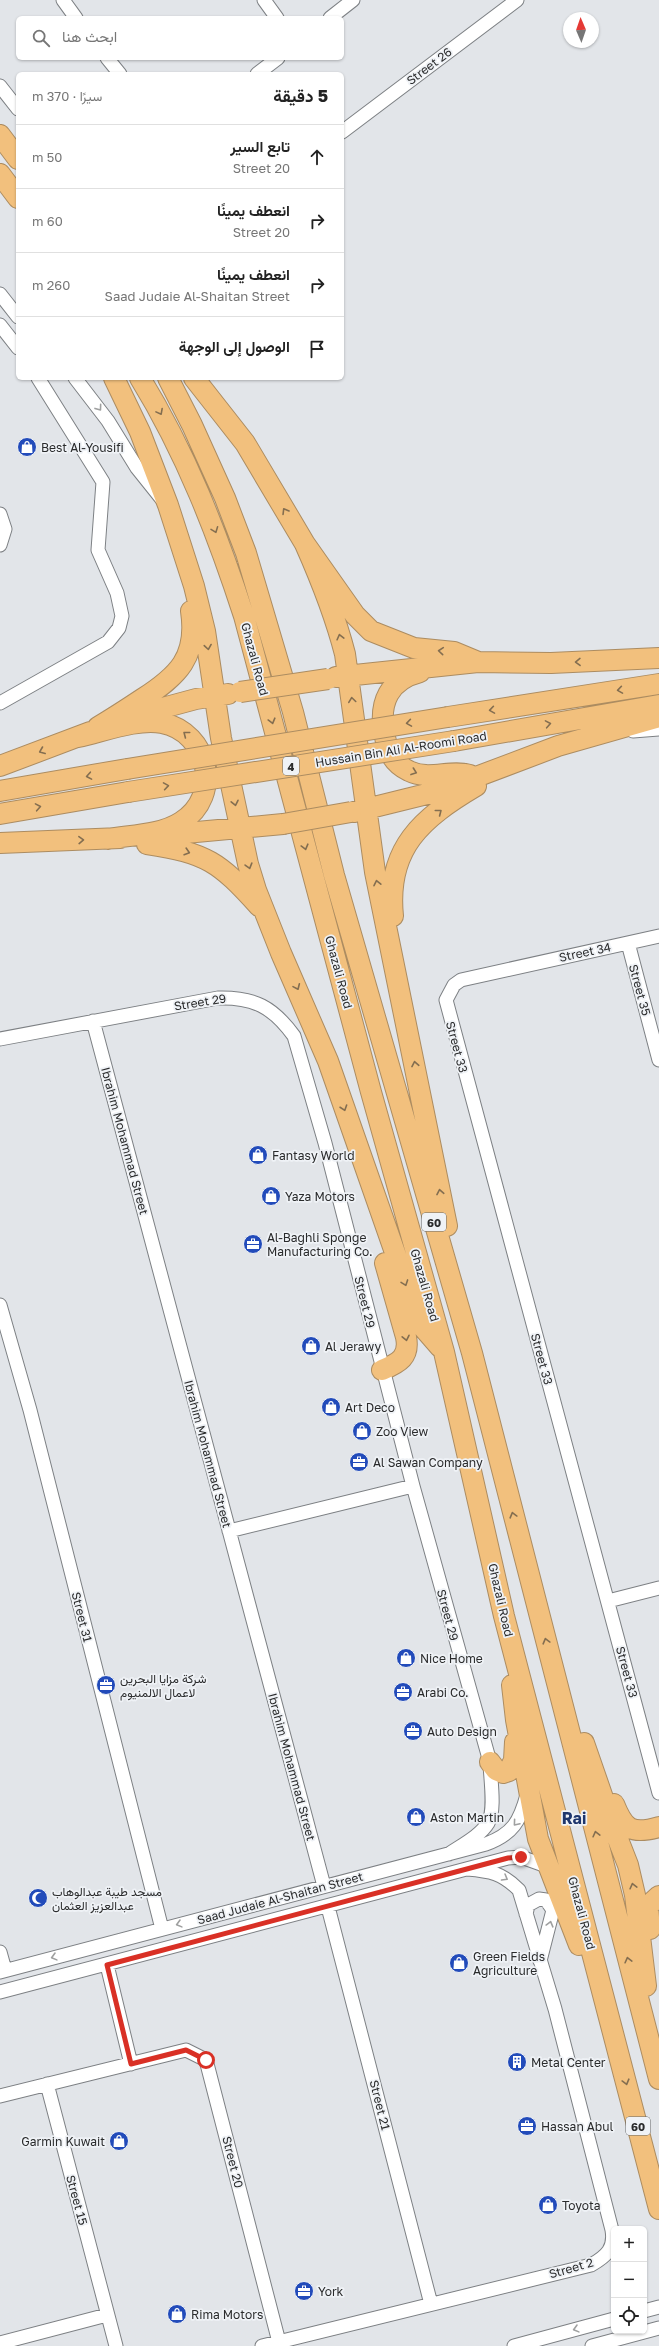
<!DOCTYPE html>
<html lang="ar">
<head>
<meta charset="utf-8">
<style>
  :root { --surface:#fff; --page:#f6f6f6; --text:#222; --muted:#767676; --line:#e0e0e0 }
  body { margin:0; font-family:"Golos Text",Vazirmatn,sans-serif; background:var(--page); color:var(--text); direction:rtl }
  .controls { position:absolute; right:12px; bottom:12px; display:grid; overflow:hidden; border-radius:6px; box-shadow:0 1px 3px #0004 }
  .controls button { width:36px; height:36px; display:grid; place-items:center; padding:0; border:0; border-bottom:1px solid var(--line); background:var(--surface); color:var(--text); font:20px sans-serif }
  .compass { position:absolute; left:563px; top:12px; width:36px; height:36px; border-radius:50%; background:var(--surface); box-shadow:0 1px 3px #0004; rotate:358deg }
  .stop { position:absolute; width:12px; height:12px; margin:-9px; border:3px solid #d93025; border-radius:50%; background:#fff }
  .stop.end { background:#d93025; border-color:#fff; box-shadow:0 1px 4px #0008 }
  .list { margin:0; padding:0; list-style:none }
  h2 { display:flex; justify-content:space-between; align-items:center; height:52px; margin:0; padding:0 16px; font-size:17px }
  h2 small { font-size:13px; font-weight:400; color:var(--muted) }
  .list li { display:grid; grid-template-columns:26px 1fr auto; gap:12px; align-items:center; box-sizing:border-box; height:64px; padding:0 16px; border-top:1px solid var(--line) }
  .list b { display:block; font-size:15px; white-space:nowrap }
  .list p { margin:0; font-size:13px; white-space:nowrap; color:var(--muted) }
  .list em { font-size:13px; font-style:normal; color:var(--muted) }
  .icon { flex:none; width:22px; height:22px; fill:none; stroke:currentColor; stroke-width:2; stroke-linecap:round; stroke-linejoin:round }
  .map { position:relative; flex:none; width:659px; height:2346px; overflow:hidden; direction:ltr }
  .search { position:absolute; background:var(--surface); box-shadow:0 1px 3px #0004; left:16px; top:16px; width:328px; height:44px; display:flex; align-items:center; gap:10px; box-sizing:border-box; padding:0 14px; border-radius:6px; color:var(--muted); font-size:15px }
  .panel { position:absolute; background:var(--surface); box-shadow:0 1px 3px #0004; left:16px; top:72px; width:328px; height:308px; border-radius:6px; direction:rtl }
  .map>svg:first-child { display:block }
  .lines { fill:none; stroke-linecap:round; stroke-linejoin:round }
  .minor-casing { stroke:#7d8084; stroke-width:15 }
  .highway-casing { stroke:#ac8c61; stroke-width:22 }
  .minor { stroke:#fff; stroke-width:13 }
  .highway { stroke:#f2c07d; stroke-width:20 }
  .highway-bridge-casing { stroke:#ac8c61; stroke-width:22; stroke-linecap:butt }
  .highway-bridge { stroke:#f2c07d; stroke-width:20 }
  .oneway { stroke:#9fa0a0 }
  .oneway2 { stroke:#846e50 }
  .route { stroke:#d93025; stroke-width:5 }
  .labels { text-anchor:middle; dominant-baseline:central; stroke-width:3.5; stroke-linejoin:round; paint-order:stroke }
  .shield { fill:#eff2f6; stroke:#656769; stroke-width:1 }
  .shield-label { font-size:11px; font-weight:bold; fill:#2a2b2c }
  .street-label { font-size:12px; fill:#2a2b2c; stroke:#eff2f6 }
  .poi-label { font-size:12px; fill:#2a2b2c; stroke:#eff2f6; text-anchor:start }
  .district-label { font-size:16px; font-weight:bold; fill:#1e366d; stroke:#eff2f6 }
</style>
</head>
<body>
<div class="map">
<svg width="659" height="2346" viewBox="0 0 659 2346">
  <rect width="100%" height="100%" fill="#e2e5e9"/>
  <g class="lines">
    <g class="minor-casing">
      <path id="minor" d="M63 0 76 18
        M264 0 277 18
        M330 18 353 0
        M107 58 120 74
        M257 74 278 58
        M0 86 18 109
        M342 132 517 0
        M0 294 18 317
        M0 325 18 348
        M75 378 108 421 137 468 161 498
        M0 514 5 529 0 545
        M0 703 108 642 119 628 122 616 117 593 98 550 103 482 38 378
        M633 731 659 729
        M659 936 461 980 454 985 446 1000 659 1793
        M628 943 659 1060
        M93 1021 324 1886
        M0 1039 218 998C254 997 273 1007 294 1036L325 1143 413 1486 490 1762C490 1777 496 1810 488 1823 480 1836 462 1845 449 1854
        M0 1305 30 1410 162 1929
        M229 1531 413 1486
        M608 1601 659 1588
        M328 1907 431 2304
        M526 1914 528 1905 539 1899 546 1900 553 1910 540 1961
        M0 1952 5 1970
        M107 1965 131 2064
        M0 1972 486 1844C513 1834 520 1821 527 1795
        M0 1992 508 1858 521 1857 549 1867
        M47 2084 116 2346
        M0 2096 186 2050 206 2060 279 2342
        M644 2311 659 2307
        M0 2343 107 2315
        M262 2346 591 2265C607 2256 615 2248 612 2230L555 2009 519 1890C502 1873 491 1871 467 1869
        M514 2346 614 2319
        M592 2346 659 2328"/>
    </g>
    <g class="highway-casing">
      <path id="highway" d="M0 135 18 159
        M0 174 18 198
        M114 378 140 432 168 505 194 586 205 631 221 738 248 864 256 890 281 953 328 1061 420 1324 440 1347
        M140 378C186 453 217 533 244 616L371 1092 444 1352 504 1616 659 2209
        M168 378 192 425 225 498 246 553 293 712 334 875 472 1353 659 2079
        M194 378 245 443 305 544 355 615 371 631 414 648 454 652 478 662
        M305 544C321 580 335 615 345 654L375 872 447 1226
        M420 672C389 680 379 702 384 732 387 750 392 763 409 771 429 781 450 769 470 775
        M336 677 478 662 551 663 659 658
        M133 716 196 699 228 694
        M448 717 659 684
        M98 727C113 718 127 709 142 699 178 676 198 657 191 611
        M78 737C102 732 138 718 162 723 209 732 223 796 181 822 161 835 131 835 108 839
        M454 741 659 705
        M0 766 90 732
        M0 791 127 769
        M354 812 439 791 558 746 659 717
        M0 814 128 792
        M164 835 283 824
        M0 843 120 838
        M147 844C207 853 219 862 259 906
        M393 916C386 848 422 818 476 786
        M382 1370C399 1363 410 1357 406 1337L385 1263
        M512 1685 516 1720 538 1839 579 1945
        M584 1743 612 1824 628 1865 635 1895 646 1986
        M490 1762 496 1770 503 1773 509 1771 514 1760 515 1742
        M614 1804C624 1829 631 1835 659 1827
        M650 1929 648 1906 659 1896"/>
    </g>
    <use href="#minor" class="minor"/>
    <use href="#highway" class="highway"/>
    <g class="highway-bridge-casing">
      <path id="highway-bridge" d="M240 692 328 679
        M127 769 448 717
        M128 792 454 741
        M283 824 351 812"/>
    </g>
    <use href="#highway-bridge" class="highway-bridge"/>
  </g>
  <defs><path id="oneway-chevron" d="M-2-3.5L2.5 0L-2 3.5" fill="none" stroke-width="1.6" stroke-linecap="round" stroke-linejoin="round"/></defs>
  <g class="oneway">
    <use href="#oneway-chevron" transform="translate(99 408) rotate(54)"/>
    <use href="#oneway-chevron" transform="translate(516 1823) rotate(130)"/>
    <use href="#oneway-chevron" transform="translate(505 1878) rotate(30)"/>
    <use href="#oneway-chevron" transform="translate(179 1924) rotate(165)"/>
    <use href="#oneway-chevron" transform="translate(550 1924) rotate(-75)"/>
    <use href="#oneway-chevron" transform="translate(54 1957) rotate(165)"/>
    <use href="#oneway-chevron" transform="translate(576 2329) rotate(165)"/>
  </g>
  <g class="oneway2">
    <use href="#oneway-chevron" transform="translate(160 412) rotate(62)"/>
    <use href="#oneway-chevron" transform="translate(285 511) rotate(-121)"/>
    <use href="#oneway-chevron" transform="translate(215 530) rotate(69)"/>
    <use href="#oneway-chevron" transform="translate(340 637) rotate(-104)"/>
    <use href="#oneway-chevron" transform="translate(208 647) rotate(81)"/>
    <use href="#oneway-chevron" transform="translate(441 651) rotate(-175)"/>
    <use href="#oneway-chevron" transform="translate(578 662) rotate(179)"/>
    <use href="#oneway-chevron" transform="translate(620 690) rotate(171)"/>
    <use href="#oneway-chevron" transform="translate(352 700) rotate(-98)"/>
    <use href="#oneway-chevron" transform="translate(492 710) rotate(171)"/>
    <use href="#oneway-chevron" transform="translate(272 721) rotate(75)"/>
    <use href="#oneway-chevron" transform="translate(409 723) rotate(171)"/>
    <use href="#oneway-chevron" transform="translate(548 724) rotate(-10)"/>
    <use href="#oneway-chevron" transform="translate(186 734) rotate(-142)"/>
    <use href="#oneway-chevron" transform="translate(42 751) rotate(158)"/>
    <use href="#oneway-chevron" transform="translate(414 772) rotate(20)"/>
    <use href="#oneway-chevron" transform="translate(89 776) rotate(170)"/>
    <use href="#oneway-chevron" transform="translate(166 786) rotate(-9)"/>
    <use href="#oneway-chevron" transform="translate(235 803) rotate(78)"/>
    <use href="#oneway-chevron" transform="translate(38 807) rotate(-10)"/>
    <use href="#oneway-chevron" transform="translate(439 812) rotate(-38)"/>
    <use href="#oneway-chevron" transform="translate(81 840) rotate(-2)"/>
    <use href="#oneway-chevron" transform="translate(305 847) rotate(75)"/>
    <use href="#oneway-chevron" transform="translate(187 852) rotate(17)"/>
    <use href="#oneway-chevron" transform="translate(249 866) rotate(74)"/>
    <use href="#oneway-chevron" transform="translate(377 883) rotate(-102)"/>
    <use href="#oneway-chevron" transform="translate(297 987) rotate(66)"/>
    <use href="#oneway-chevron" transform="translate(415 1064) rotate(-101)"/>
    <use href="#oneway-chevron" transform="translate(344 1108) rotate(71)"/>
    <use href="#oneway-chevron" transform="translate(440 1192) rotate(-101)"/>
    <use href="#oneway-chevron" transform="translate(405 1283) rotate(70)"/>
    <use href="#oneway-chevron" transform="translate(406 1338) rotate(78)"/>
    <use href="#oneway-chevron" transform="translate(513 1515) rotate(-105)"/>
    <use href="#oneway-chevron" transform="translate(546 1641) rotate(-105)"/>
    <use href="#oneway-chevron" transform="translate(596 1834) rotate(-104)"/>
    <use href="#oneway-chevron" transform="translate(633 1886) rotate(-104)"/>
    <use href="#oneway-chevron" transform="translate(628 1960) rotate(-104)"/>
    <use href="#oneway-chevron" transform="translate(626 2082) rotate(75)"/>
  </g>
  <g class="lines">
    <path class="route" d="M206 2060 186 2050 131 2064 107 1965 508 1858 521 1857"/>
  </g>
  <defs>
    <g id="shop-disc" transform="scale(1)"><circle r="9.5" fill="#224bba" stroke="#eff2f6"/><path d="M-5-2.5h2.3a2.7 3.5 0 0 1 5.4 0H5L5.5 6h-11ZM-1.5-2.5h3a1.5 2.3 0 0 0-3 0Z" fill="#fff"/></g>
    <g id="office-disc" transform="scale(1)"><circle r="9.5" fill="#224bba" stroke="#eff2f6"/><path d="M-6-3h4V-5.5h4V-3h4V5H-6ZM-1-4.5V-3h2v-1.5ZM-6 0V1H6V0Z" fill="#fff"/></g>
    <g id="mosque-disc" transform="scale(1)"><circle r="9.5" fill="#224bba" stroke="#eff2f6"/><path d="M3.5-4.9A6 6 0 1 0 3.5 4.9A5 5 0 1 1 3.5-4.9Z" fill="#fff"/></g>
    <g id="building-disc" transform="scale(1)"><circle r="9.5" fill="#224bba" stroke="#eff2f6"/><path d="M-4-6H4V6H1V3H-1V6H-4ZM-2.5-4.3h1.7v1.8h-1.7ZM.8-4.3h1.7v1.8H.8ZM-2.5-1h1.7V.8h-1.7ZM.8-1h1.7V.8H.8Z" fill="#fff"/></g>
  </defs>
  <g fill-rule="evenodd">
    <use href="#shop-disc" x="27" y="447"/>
    <use href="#shop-disc" x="258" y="1155"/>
    <use href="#shop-disc" x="271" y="1196"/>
    <use href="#office-disc" x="253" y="1244"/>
    <use href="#shop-disc" x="311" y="1346"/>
    <use href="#shop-disc" x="331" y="1407"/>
    <use href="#shop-disc" x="362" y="1431"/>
    <use href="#office-disc" x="359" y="1462"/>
    <use href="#shop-disc" x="406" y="1658"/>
    <use href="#office-disc" x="106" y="1685"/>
    <use href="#office-disc" x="403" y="1692"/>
    <use href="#office-disc" x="413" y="1731"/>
    <use href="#shop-disc" x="416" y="1817"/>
    <use href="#mosque-disc" x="38" y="1898"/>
    <use href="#shop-disc" x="459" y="1963"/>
    <use href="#building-disc" x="517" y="2062"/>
    <use href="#office-disc" x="527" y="2126"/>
    <use href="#shop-disc" x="119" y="2141"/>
    <use href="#shop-disc" x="548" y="2205"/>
    <use href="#office-disc" x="304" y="2291"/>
    <use href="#shop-disc" x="177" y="2314"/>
  </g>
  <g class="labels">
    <g class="shield">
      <rect x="283" y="757" width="16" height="18" rx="3"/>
      <rect x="422" y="1213" width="24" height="18" rx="3"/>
      <rect x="626" y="2117" width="24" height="18" rx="3"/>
    </g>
    <g class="shield-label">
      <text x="291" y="766">4</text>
      <text x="434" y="1222">60</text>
      <text x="638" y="2126">60</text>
    </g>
    <g class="street-label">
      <text transform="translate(429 66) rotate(-37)">Street 26</text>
      <text transform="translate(255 659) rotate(75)">Ghazali Road</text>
      <text transform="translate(401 749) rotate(-9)">Hussain Bin Ali Al-Roomi Road</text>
      <text transform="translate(585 952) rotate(-12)">Street 34</text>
      <text transform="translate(339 972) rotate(75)">Ghazali Road</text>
      <text transform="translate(640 990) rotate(75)">Street 35</text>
      <text transform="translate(200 1002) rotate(-9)">Street 29</text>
      <text transform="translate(457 1047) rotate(75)">Street 33</text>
      <text transform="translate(125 1141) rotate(75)">Ibrahim Mohammad Street</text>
      <text transform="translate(425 1285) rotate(74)">Ghazali Road</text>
      <text transform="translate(365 1302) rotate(76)">Street 29</text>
      <text transform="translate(542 1359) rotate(75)">Street 33</text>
      <text transform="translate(208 1454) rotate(75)">Ibrahim Mohammad Street</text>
      <text transform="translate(501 1600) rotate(77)">Ghazali Road</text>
      <text transform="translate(448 1615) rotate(75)">Street 29</text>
      <text transform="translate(82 1617) rotate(76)">Street 31</text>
      <text transform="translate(627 1672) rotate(75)">Street 33</text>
      <text transform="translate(292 1767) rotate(75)">Ibrahim Mohammad Street</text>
      <text transform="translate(280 1898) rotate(-15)">Saad Judaie Al-Shaitan Street</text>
      <text transform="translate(582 1913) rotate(75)">Ghazali Road</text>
      <text transform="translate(380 2105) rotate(76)">Street 21</text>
      <text transform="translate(233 2162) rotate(76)">Street 20</text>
      <text transform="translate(77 2200) rotate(75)">Street 15</text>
      <text transform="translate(571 2268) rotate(-16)">Street 2</text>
    </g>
    <g class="poi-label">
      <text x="41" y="447">Best Al-Yousifi</text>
      <text x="272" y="1155">Fantasy World</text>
      <text x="285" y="1196">Yaza Motors</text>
      <text x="267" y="1237">Al-Baghli Sponge<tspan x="267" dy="14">Manufacturing Co.</tspan></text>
      <text x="325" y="1346">Al Jerawy</text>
      <text x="345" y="1407">Art Deco</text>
      <text x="376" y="1431">Zoo View</text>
      <text x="373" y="1462">Al Sawan Company</text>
      <text x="420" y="1658">Nice Home</text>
      <text x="120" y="1678">شركة مزايا البحرين<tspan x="120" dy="14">لاعمال الالمنيوم</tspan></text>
      <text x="417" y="1692">Arabi Co.</text>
      <text x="427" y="1731">Auto Design</text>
      <text x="430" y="1817">Aston Martin</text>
      <text x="52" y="1891">مسجد طيبة عبدالوهاب<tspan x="52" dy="14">عبدالعزيز العثمان</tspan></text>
      <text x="473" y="1956">Green Fields<tspan x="473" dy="14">Agriculture</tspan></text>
      <text x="531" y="2062">Metal Center</text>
      <text x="541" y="2126">Hassan Abul</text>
      <text x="105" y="2141" text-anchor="end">Garmin Kuwait</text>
      <text x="562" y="2205">Toyota</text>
      <text x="318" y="2291">York</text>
      <text x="191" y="2314">Rima Motors</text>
    </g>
    <g class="district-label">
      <text x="574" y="1818">Rai</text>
    </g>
  </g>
</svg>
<div class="controls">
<button>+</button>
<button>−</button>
<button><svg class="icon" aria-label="locate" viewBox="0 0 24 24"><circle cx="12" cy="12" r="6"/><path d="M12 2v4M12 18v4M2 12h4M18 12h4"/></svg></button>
</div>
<svg class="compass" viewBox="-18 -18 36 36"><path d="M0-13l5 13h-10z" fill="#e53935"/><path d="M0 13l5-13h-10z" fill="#767676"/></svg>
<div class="stop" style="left:206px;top:2060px"></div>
<div class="stop end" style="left:521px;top:1857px"></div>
<div class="search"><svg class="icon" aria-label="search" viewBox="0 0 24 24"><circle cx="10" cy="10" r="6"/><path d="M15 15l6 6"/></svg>ابحث هنا</div>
<section class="panel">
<h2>5 دقيقة<small>سيرًا · 370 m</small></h2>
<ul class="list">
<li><svg class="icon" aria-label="ahead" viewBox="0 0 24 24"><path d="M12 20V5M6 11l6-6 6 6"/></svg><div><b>تابع السير</b><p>Street 20</p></div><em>50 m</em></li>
<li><svg class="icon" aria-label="right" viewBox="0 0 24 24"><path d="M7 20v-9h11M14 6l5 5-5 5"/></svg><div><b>انعطف يمينًا</b><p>Street 20</p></div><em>60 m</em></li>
<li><svg class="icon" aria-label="right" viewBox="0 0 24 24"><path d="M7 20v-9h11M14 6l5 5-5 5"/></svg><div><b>انعطف يمينًا</b><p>Saad Judaie Al-Shaitan Street</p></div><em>260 m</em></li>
<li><svg class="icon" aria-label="arrive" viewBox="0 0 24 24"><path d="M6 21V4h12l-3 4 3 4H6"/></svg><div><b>الوصول إلى الوجهة</b></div></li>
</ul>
</section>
</div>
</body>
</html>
